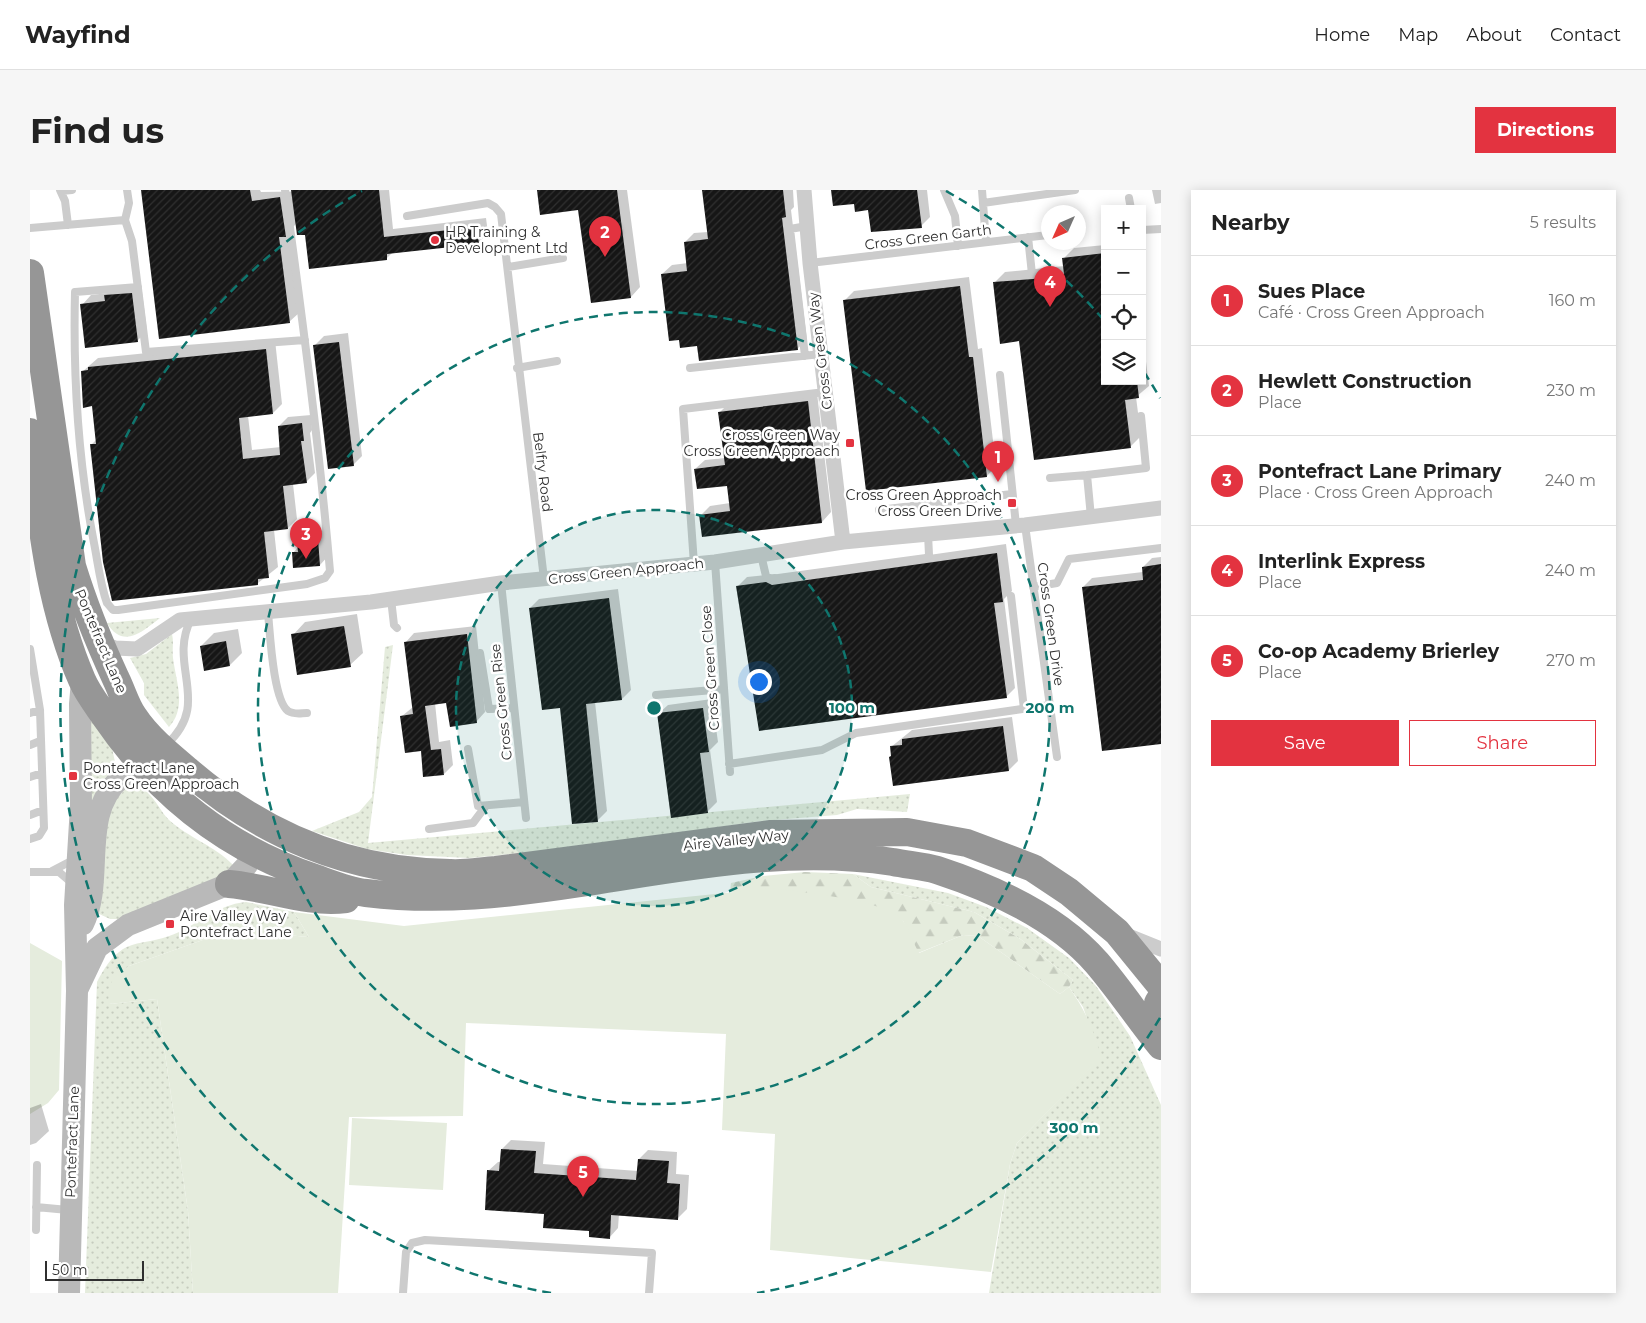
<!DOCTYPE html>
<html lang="en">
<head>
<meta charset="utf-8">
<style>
  :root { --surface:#fff; --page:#f6f6f6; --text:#222; --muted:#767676; --line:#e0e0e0; --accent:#e33340 }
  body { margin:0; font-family:Montserrat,sans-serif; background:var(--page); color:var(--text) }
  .controls { position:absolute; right:15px; top:15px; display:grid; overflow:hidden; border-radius:0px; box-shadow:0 2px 12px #0003 }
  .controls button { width:45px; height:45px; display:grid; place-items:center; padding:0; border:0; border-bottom:1px solid var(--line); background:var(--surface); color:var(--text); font:25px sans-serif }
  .compass { position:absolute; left:1011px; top:15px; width:45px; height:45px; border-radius:50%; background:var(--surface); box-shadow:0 2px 12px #0003; rotate:225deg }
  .scale { position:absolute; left:15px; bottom:12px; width:99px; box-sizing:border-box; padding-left:5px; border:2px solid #2f2f2f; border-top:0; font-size:14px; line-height:18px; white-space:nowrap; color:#2f2f2f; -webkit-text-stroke:4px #fff; paint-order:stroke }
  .you { position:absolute; left:728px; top:491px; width:18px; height:18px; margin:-12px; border:4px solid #fff; border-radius:50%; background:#1a73e8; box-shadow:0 0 0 8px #1a73e833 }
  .badge { display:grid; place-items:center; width:32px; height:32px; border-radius:50%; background:var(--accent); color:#fff; font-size:16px; font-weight:700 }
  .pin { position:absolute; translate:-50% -41px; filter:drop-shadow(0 1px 2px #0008) }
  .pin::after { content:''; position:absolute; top:26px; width:18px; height:15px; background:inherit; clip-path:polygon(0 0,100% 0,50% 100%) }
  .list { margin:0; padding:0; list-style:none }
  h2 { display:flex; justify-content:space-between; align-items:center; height:65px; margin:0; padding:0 20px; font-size:21px }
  h2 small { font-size:16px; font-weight:400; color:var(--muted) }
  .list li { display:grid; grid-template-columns:32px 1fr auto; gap:15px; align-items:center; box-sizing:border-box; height:90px; padding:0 20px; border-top:1px solid var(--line) }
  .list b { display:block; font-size:19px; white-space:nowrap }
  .list p { margin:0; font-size:16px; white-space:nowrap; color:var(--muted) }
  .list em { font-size:16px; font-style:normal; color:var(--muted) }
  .actions { display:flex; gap:10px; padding:15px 20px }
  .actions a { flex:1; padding:11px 0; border:1px solid var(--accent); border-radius:0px; text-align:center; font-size:18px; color:var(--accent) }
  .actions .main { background:var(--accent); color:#fff }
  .icon { flex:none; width:28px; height:28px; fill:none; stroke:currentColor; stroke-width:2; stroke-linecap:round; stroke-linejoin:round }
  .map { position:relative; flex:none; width:1131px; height:1103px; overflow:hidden; border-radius:0px }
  header { display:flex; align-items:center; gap:30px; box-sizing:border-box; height:70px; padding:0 25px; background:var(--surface); border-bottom:1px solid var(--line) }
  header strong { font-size:24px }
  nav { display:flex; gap:28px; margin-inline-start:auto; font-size:18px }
  .intro { display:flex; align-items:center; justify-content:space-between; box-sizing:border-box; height:120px; padding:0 30px }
  h1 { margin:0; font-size:35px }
  .button { padding:12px 22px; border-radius:0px; background:var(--accent); color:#fff; font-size:18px; font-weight:700 }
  main { display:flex; gap:30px; padding:0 30px }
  aside { flex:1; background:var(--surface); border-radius:0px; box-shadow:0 2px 12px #0003 }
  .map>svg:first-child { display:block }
  .grass { fill:url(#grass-dots) }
  .forest { fill:url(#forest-firs) }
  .green { fill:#e5ecdd }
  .shadow { fill:#0003 }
  .building { fill:url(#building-hatch) }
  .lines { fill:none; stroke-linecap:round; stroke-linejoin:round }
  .lane { stroke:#ccc; stroke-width:8 }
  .street { stroke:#ccc; stroke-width:15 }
  .secondary { stroke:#b9b9b9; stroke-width:22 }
  .highway { stroke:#969696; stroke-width:28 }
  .ring { fill:none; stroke:#0f766e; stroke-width:2.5; stroke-dasharray:9 6 }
  .poi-dot { fill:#e33340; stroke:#fff; stroke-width:2 }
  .labels { text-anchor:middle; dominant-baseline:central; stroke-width:5; stroke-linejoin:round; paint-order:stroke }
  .poi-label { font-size:14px; fill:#2f2f2f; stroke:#fff; text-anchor:start }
  .street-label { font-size:14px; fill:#2f2f2f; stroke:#fff }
  .centre { fill:#0f766e; stroke:#fff; stroke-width:2.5 }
  .ring-label { font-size:15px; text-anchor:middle; font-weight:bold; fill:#0f766e; stroke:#fff; stroke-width:5; stroke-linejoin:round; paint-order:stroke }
</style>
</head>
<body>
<header>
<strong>Wayfind</strong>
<nav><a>Home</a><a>Map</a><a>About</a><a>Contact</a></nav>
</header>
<div class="intro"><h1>Find us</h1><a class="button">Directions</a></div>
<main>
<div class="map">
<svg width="1131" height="1103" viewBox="0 0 1131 1103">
  <defs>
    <pattern id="grass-dots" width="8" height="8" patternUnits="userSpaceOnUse" patternTransform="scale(1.25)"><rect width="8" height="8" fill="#e5ecdd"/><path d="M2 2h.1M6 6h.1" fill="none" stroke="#c5cbbe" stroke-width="1.8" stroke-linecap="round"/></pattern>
    <pattern id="forest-firs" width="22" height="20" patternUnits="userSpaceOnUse" patternTransform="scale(1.25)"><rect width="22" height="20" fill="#e5ecdd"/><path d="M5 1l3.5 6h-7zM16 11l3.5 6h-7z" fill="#c5cbbe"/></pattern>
    <pattern id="building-hatch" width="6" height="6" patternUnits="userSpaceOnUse" patternTransform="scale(1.25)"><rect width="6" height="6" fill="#161616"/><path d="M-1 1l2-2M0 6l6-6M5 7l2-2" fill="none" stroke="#303030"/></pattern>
  </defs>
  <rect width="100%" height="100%" fill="#fff"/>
  <path class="grass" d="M130 428C113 441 93 460 77 433Z
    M142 444C144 452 142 460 143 468 146 492 157 517 139 537L114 505V493L100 468 116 464Z
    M363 455 338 653 880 604 877 622 827 619 807 625 731 631 550 657 440 668 377 665 337 659 282 641 329 622 342 607 355 457Z
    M56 519 82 558 85 572 89 576 75 588 61 613Z
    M102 591C106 598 111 597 117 602 126 610 131 622 139 630 159 648 185 656 203 675L199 684 88 729H80L65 722 74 638 84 612Z
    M823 684 918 703 956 717 997 738 1039 768 1066 796 1100 846 1131 915V1103H959L980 974 987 953 1070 867 1053 817 1039 797 1043 790 989 748 944 722 841 697Z
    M216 712 264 722 279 747C254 746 228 738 204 739L99 776 79 814 127 809 158 1021 163 1103H55L67 792C73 780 81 767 93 759 104 752 120 752 133 748 163 740 186 714 216 712Z"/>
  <path class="forest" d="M775 682 823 684 841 697 944 722 989 748 1043 790 1039 797 1030 804 948 746 933 745 888 763 873 731 700 702 701 693 733 686Z"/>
  <path class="green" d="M743 698C772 703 856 709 873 731 880 740 883 753 889 763L933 745 948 746 1030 804 1039 797C1055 820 1064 840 1071 867L987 953 980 974 961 1082 740 1060 745 944 692 940 696 844 436 833 433 926 319 927 308 1103H163L158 1021 127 809 79 814C77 795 82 786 99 776L204 739C229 738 253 746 279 747L264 722 374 736Z
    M0 753 32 771 29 900 18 913 0 924Z
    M322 928 417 933 413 1000 319 995Z"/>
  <path class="shadow" d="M112 0H230L231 2 359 0 363 39 456 28 458 43 449 52 363 62 357 68 276 43 266 34 258 42 269 123 259 132Z
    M508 0H597L610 97 601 107 562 112 549 19Z
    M673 0H763L764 17 761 20 777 150 767 159 668 154 632 84 642 75 658 73 655 52 664 43 678 42Z
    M802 0H897L900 27 891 36 839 19Z
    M1122 0H1131V13L1125 14Z
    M1075 55V191H1112V139L1119 196 1106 207 1111 246 1100 257 990 150 964 93 975 82 1034 76 1033 69 1044 58Z
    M939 87 948 159 952 158 966 276 957 286 837 300 815 110 824 101Z
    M111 94 117 141 107 151 52 115 61 105 78 103 85 97Z
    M318 143 332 266 323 275 285 155 294 146Z
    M245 150 252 214 243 223 218 226 222 260 251 257 249 236 258 227 281 225 282 240 280 243 285 283 276 292 263 294 267 329 258 338 244 340 248 377 228 393 61 255 67 249 63 215 52 182 68 168Z
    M787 203 801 322 792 332 673 346 671 325 680 316 700 313 698 294 665 279 675 270 695 268 689 223 699 213Z
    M297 340 299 365 290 375 263 363 269 356V351L278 342Z
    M976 354 982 401 974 409 985 498 976 507 707 397 717 387 745 384 752 386Z
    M1131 367V553L1053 397 1062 388 1113 382V377L1122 368Z
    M588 399 601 500 592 509 565 512 577 621 567 631 500 418 509 409Z
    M327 424 333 463 320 475 263 445 275 432Z
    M446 436 455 522 446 532 417 512 405 513 409 552 420 550 423 575 414 584 392 559 372 526 383 517 375 453 384 443Z
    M208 439 212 463 200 475 171 456 184 443Z
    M682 509 688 552 680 560 687 612 677 622 628 524 638 515Z
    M982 527 988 571 979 580 865 595 861 557 882 540Z
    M11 914 19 941 6 953 0 955V918Z
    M481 950 515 952 513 974 608 981 609 969 618 960 647 962 646 984 659 985 657 1019 648 1028 589 1024 588 1038 579 1048 516 1023 458 981 468 972H471L472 959Z"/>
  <path class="building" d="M111 0H220L222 11 250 7 256 47H249L260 133 129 149Z
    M261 0H349L354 47 447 37 449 54 357 64V70L279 79 275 45H267Z
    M507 0H587L601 108 561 113 548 20 510 25Z
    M672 0H753L756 27 752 28 768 160 669 171 667 156 650 158 649 150 639 151 631 84 657 81 654 52 678 49Z
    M801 0H887L892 38 841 42 838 20 825 22 824 14 803 16Z
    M1075 63V191H1107L1109 208 1095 210 1101 258 1004 270 989 151 970 154 963 92 1003 89 1034 84 1032 68Z
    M930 96 939 167H943L957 287 836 301 813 110Z
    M102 103 108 152 55 158 50 114 75 111 74 105Z
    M309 152 324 276 298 279 283 155Z
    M236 159 243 224 209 228 213 269 250 265 248 236 272 233 274 251H271L277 293 253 296 258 339 234 342 239 388 228 389V395L82 411 73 372 60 254H66L62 216 53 218 51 181 58 180V177Z
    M778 211 792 333 672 347 669 325 700 321 697 296 667 299 664 279 695 275 688 222Z
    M288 349 290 376 263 378 262 362H268L267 351Z
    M967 363 973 412 964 413 977 508 729 541 706 396 736 392 742 395Z
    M1131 374V554L1072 561 1052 397 1113 390 1112 377Z
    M579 408 592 510 556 514 568 632 542 634 530 518 512 520 499 418Z
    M314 436 321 477 267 485 261 444Z
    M437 444 447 533 420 537 416 513 395 516 401 560 411 559 414 585 393 587 391 561 375 563 370 526 383 524 374 452Z
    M196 451 200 476 174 481 170 456Z
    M673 518 679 562 670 563 678 623 641 628 627 523Z
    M973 536 979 581 863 596 859 567 861 566 860 556 872 555V549Z
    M471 959 506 961 504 983 606 990 608 969 639 971 637 993 650 994 648 1030 581 1025 580 1049 559 1047V1041L513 1038 514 1024 455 1020 457 980 469 981Z"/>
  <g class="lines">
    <path class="lane" d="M30 0 35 11 38 35
      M914 0 925 26 928 56
      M952 0 956 52
      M31 1 42 0
      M1099 8 1101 19
      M953 13 1045 0
      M377 26 458 13 465 17 471 24 514 389
      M95 30 102 51 116 162 275 150
      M0 38 95 30 99 13 97 0
      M1112 40 1131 39
      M998 47 1002 84
      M780 73 1018 45
      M478 77 533 68
      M108 97 45 102C43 186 48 271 64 353 68 373 70 394 77 413L83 420H88L277 394 295 388 300 381C289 253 272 127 255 0
      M775 166 760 39 777 36
      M487 178 527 171
      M660 178 791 164
      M970 185 986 335
      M1020 288 1057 285
      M849 320 982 304
      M1061 327 1057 285 1116 278 1111 226
      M995 335 1027 567
      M731 365 736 386 741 389 896 368 899 365 898 344
      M685 372 700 582
      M664 374 653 219 795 202
      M471 393 496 628
      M1003 397 1027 393 1039 369 1131 358
      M981 406 994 519
      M361 409 364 435 367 438
      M238 423C240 442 243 510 258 521 264 525 271 523 277 523
      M0 459 10 520 14 638 9 646 0 649
      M450 463 459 519 484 518
      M626 505 694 499
      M0 523 10 520
      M0 555 10 551
      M136 555C183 513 137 476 161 429
      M438 559 448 616 494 612
      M699 574 792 560 826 543 1020 515
      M0 587 12 583
      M0 625 13 620
      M399 639 443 633 455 617
      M22 681 45 669
      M0 682H29L43 694
      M6 1017 38 1020
      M6 1040 7 975
      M373 1103 376 1062 382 1053 395 1050 622 1063 619 1103"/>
    <path class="street" d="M774 0 780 73 813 352
      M69 452 85 458 107 459 150 430 341 412 471 393 685 372 813 352 995 335 1131 318
      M1096 745 1131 759"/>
    <path class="secondary" d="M53 734C75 690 49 623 91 588 97 583 105 579 111 575
      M48 798 67 758 98 735 199 694 217 675 221 662
      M39 1103 47 801 45 715 51 616 50 514 52 491"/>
    <path class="highway" d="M0 83 42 376C54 415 69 452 86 489 92 501 96 516 104 527 117 547 139 565 157 580 232 645 321 682 420 683 435 684 451 681 466 680L741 644 877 642 937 653 1003 678 1039 702 1087 742 1131 796
      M0 242C11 326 18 412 52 490 58 504 68 516 76 528 128 604 198 659 285 688 302 694 319 701 336 703 409 712 479 704 551 693 655 677 759 656 863 672 878 675 894 676 907 680 965 699 1027 727 1067 773 1090 800 1109 829 1131 856
      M199 694C237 697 277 714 316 709
      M1131 808 1128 813 1131 830"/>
  </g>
  <circle cx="624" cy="518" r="198" fill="#0f766e" fill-opacity=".12"/>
  <g class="ring">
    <circle cx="624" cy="518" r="198"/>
    <circle cx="624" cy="518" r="396"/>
    <path d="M1130 828A594 594 0 0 1 727 1103M521 1103A594 594 0 0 1 332 1M916 1A594 594 0 0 1 1072 128M1114 182A594 594 0 0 1 1130 208"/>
  </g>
  <g class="poi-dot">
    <circle cx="405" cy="50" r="5"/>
    <rect x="815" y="248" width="10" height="10" rx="2.5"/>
    <rect x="977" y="308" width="10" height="10" rx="2.5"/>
    <rect x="38" y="581" width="10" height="10" rx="2.5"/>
    <rect x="135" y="729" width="10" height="10" rx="2.5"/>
  </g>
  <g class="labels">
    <g class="poi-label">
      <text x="415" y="42">HR Training &amp;<tspan x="415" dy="16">Development Ltd</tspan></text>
      <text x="810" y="245" text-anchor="end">Cross Green Way<tspan x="810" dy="16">Cross Green Approach</tspan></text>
      <text x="972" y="305" text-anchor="end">Cross Green Approach<tspan x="972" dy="16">Cross Green Drive</tspan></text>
      <text x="53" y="578">Pontefract Lane<tspan x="53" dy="16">Cross Green Approach</tspan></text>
      <text x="150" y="726">Aire Valley Way<tspan x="150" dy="16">Pontefract Lane</tspan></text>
    </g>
    <g class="street-label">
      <text transform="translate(898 47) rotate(-7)">Cross Green Garth</text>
      <text transform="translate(790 161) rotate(-97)">Cross Green Way</text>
      <text transform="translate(513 282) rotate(83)">Belfry Road</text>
      <text transform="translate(596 381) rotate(-6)">Cross Green Approach</text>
      <text transform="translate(1021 434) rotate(82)">Cross Green Drive</text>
      <text transform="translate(71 451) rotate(67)">Pontefract Lane</text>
      <text transform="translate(680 478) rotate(-94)">Cross Green Close</text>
      <text transform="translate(471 512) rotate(-96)">Cross Green Rise</text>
      <text transform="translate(706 650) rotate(-6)">Aire Valley Way</text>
      <text transform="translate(42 952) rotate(-88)">Pontefract Lane</text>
    </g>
  </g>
  <circle cx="624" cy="518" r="8" class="centre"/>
  <g class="ring-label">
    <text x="822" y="523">100 m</text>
    <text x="1020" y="523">200 m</text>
    <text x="1044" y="943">300 m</text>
  </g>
</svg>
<div class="controls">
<button>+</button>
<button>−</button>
<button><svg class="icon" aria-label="locate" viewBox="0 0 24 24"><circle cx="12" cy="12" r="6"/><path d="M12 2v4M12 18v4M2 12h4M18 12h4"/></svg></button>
<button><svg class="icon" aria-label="layers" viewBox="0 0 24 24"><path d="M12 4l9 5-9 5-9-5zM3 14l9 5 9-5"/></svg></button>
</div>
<svg class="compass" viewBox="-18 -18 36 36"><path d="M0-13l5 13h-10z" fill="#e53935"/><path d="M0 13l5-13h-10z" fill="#767676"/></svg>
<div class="scale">50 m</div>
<div class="you"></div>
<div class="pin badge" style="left:968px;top:292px">1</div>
<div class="pin badge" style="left:575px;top:67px">2</div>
<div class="pin badge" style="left:276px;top:369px">3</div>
<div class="pin badge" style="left:1020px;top:117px">4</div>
<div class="pin badge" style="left:553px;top:1007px">5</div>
</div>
<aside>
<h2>Nearby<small>5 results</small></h2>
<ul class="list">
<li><span class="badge">1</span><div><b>Sues Place</b><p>Café · Cross Green Approach</p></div><em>160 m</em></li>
<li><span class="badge">2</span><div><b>Hewlett Construction</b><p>Place</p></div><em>230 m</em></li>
<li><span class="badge">3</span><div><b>Pontefract Lane Primary</b><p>Place · Cross Green Approach</p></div><em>240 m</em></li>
<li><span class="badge">4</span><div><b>Interlink Express</b><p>Place</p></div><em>240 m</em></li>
<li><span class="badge">5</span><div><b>Co-op Academy Brierley</b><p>Place</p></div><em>270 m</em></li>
</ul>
<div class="actions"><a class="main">Save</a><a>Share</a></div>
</aside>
</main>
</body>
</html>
